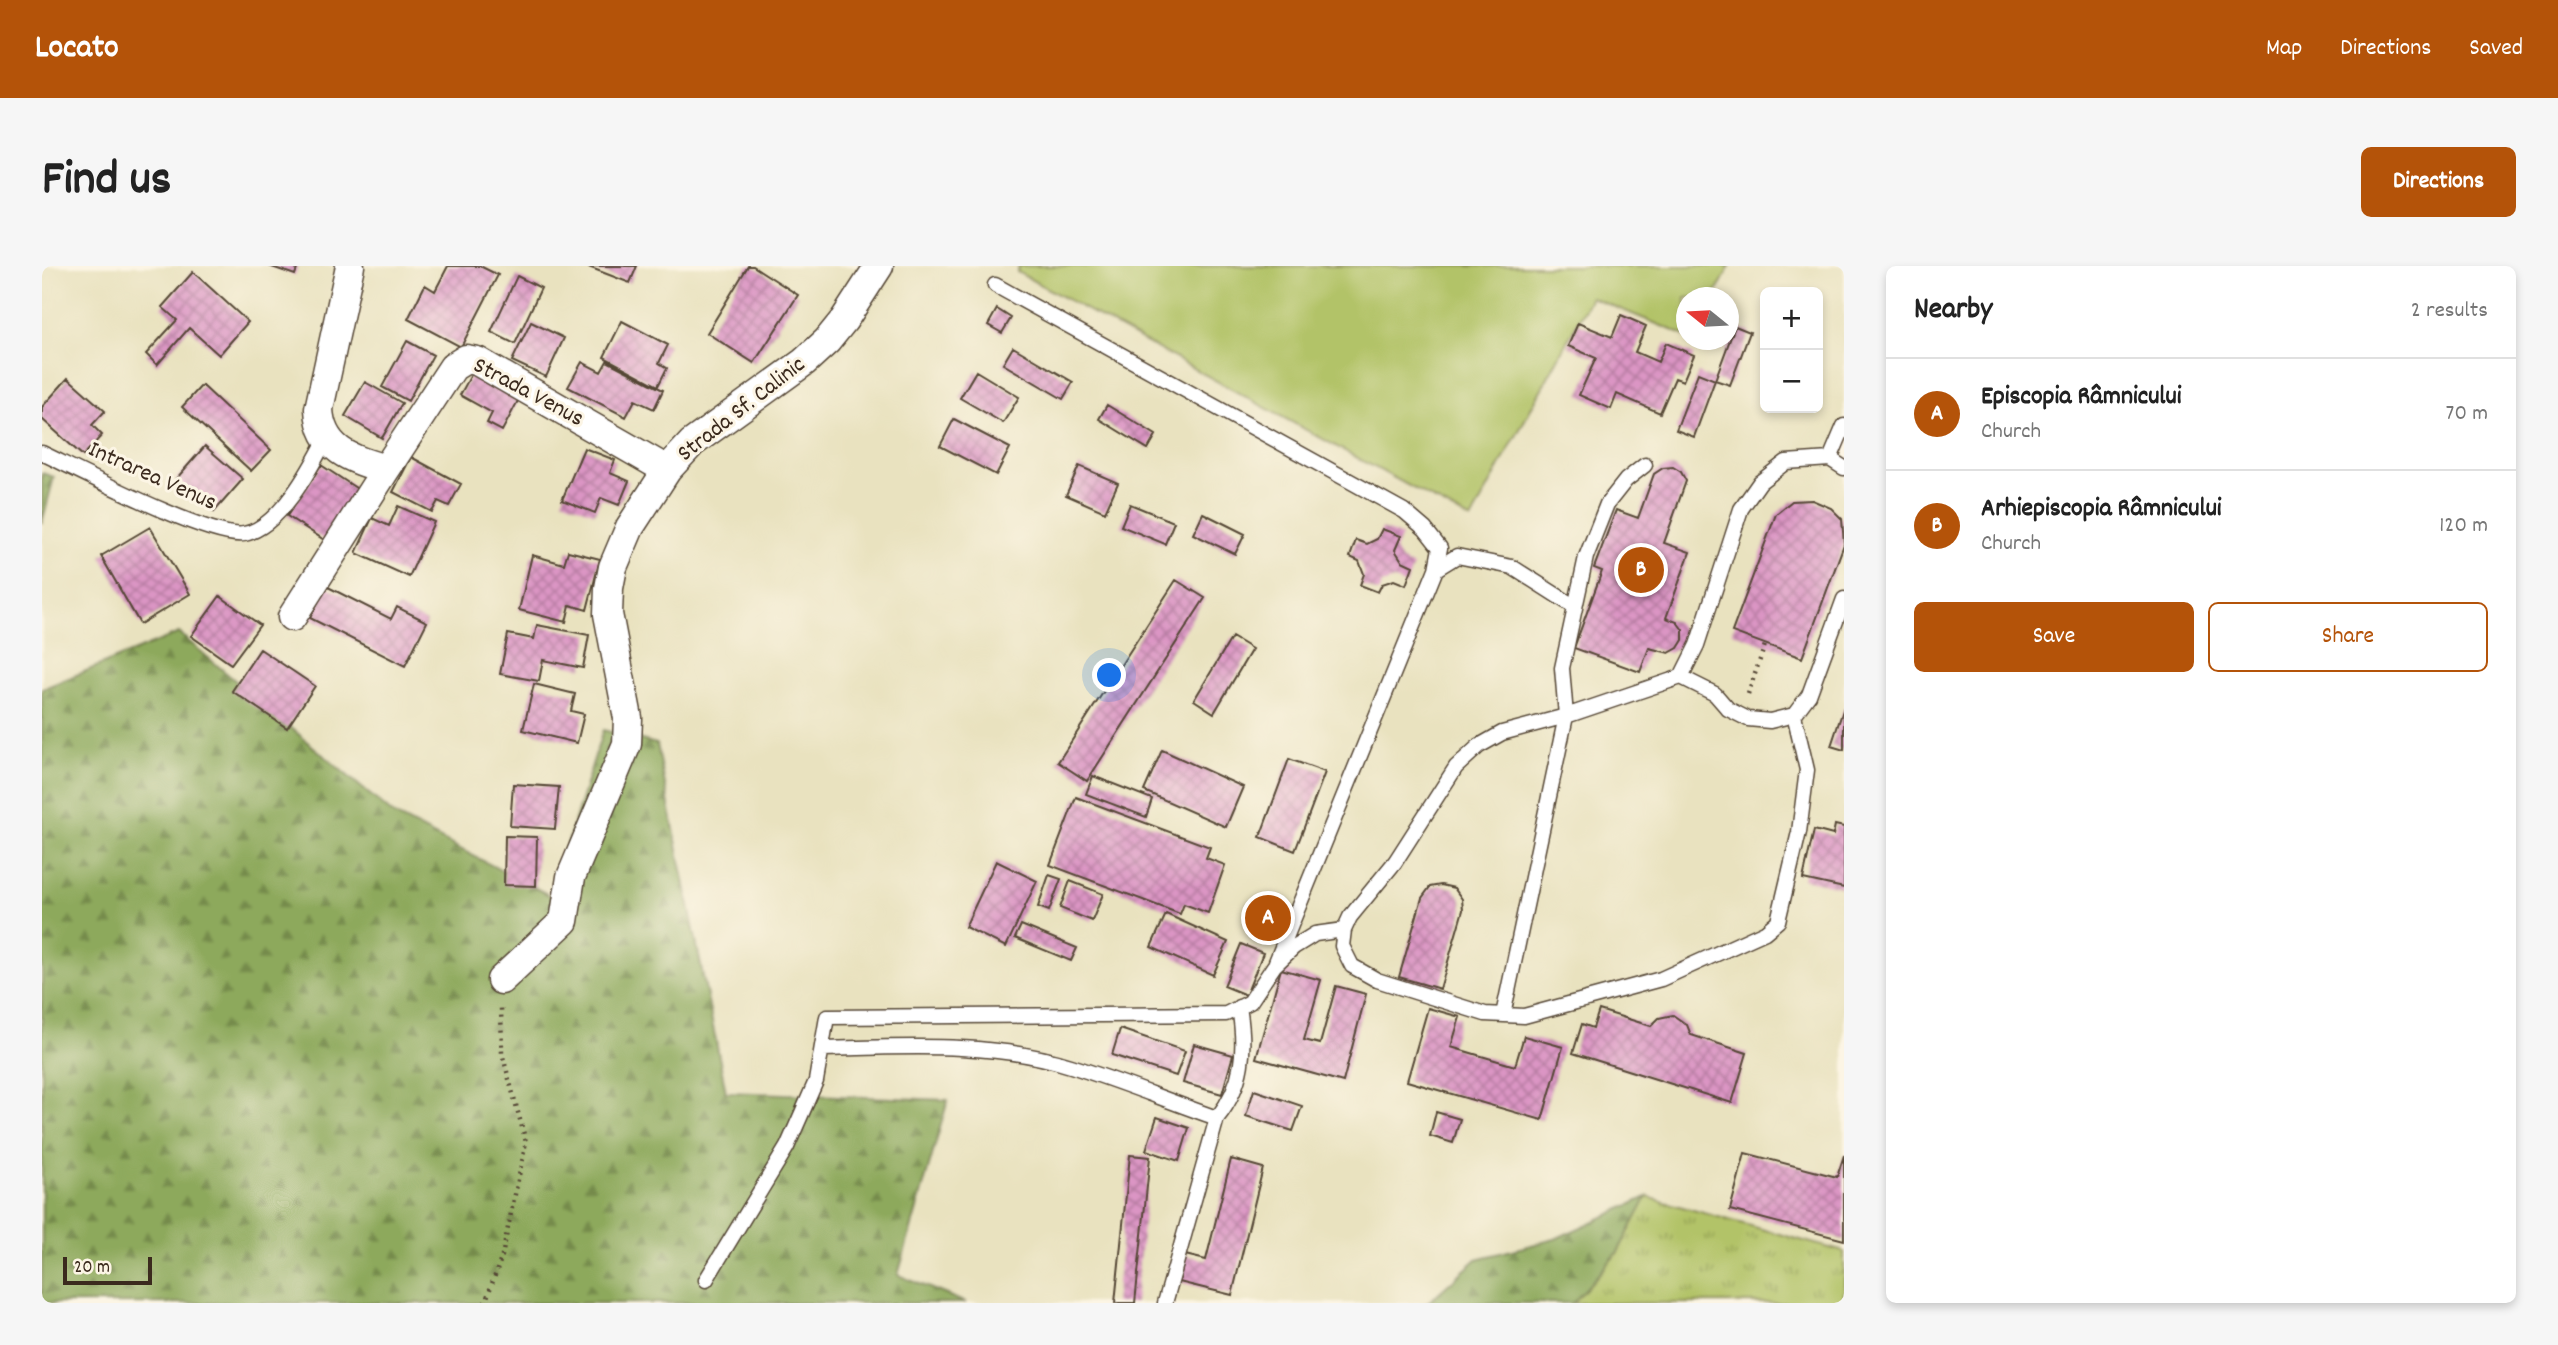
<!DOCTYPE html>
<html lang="en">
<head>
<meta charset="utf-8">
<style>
  :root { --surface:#fff; --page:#f6f6f6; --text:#222; --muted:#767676; --line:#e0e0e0; --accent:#b45309 }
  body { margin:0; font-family:Dekko,sans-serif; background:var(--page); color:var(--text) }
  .controls { position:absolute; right:21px; top:21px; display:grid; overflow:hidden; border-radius:10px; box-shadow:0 4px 10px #0003 }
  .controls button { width:63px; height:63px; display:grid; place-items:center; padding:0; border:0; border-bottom:2px solid var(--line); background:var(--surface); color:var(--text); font:35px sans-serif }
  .compass { position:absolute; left:1634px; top:21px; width:63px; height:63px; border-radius:50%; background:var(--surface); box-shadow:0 4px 10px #0003; rotate:288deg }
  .scale { position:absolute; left:21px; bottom:18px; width:89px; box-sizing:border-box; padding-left:7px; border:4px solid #3b2a1e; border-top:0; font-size:19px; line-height:24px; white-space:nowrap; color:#3b2a1e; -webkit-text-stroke:5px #fcf5e5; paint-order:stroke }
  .you { position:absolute; left:1068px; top:410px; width:24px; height:24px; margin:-18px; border:5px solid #fff; border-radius:50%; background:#1a73e8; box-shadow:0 0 0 10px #1a73e833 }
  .badge { display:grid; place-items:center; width:46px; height:46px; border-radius:50%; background:var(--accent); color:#fff; font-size:23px; font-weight:700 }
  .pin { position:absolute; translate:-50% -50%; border:4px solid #fff; box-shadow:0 2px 7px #0006 }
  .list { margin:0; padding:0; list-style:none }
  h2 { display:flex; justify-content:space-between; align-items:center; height:91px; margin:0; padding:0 28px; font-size:30px }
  h2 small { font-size:23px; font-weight:400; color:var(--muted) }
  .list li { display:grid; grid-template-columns:46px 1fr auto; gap:21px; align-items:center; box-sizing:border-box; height:112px; padding:0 28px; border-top:2px solid var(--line) }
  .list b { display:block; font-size:26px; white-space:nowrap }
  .list p { margin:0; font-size:23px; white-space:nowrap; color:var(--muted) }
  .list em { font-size:23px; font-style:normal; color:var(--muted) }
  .actions { display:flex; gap:14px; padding:21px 28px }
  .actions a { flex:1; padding:16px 0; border:2px solid var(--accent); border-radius:10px; text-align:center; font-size:24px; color:var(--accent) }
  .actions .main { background:var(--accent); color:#fff }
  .map { position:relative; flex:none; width:1802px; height:1037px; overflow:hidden; border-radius:10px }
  header { display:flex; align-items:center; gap:42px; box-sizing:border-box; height:98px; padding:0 35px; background:var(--accent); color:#fff }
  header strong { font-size:33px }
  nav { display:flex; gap:38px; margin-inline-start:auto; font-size:24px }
  .intro { display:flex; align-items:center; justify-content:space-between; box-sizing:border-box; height:168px; padding:0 42px }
  h1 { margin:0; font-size:49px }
  .button { padding:18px 32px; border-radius:10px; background:var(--accent); color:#fff; font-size:24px; font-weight:700 }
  main { display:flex; gap:42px; padding:0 42px }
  aside { flex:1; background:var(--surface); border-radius:10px; box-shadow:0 4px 10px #0003 }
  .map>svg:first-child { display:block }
  .grass { fill:url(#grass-tufts); stroke:#767642; stroke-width:2 }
  .forest { fill:url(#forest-firs); stroke:#646a3d; stroke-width:2 }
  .garden { fill:#b2c367; stroke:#767642; stroke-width:2 }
  .building { fill:url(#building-cross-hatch) }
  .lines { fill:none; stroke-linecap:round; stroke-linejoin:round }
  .service-casing { stroke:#554636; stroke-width:17 }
  .minor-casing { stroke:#554636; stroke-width:31 }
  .path { stroke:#554636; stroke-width:4.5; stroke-dasharray:2 5; stroke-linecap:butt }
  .service { stroke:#fff; stroke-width:14 }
  .minor { stroke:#fff; stroke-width:28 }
  .labels { text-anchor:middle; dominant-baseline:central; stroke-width:6; stroke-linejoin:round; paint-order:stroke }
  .street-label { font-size:24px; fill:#3b2a1e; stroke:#fcf5e5 }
</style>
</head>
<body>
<header>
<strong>Locato</strong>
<nav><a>Map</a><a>Directions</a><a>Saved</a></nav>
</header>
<div class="intro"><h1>Find us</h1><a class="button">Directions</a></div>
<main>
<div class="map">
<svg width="1802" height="1037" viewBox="0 0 1802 1037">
  <defs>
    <pattern id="grass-tufts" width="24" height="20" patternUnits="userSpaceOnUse" patternTransform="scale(1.75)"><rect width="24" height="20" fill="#b2c367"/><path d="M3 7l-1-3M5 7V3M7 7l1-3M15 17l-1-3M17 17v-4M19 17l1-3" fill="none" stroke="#929f54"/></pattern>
    <pattern id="forest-firs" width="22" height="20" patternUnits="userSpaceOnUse" patternTransform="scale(1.75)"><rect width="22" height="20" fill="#8da95c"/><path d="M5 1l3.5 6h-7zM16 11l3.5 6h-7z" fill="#748a4b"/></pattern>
    <pattern id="building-cross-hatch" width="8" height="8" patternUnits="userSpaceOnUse" patternTransform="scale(1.75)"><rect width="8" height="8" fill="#db95c4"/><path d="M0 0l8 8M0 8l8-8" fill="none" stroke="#b37a9f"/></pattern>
  </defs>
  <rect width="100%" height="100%" fill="#fcf5e5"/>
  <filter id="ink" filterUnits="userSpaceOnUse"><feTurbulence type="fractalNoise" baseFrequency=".0143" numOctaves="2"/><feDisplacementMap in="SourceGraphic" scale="14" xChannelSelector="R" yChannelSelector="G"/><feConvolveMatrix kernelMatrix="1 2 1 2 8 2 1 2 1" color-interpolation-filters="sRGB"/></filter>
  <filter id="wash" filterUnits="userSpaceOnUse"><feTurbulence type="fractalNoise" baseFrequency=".00686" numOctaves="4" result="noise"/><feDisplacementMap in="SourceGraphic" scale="28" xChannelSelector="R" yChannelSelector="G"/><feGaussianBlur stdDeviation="1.57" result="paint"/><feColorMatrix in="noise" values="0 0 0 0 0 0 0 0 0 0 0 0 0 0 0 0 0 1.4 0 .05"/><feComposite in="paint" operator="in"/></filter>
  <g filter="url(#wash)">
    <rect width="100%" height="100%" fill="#e9e2bf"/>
    <path class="grass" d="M1605 931 1802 986V1037H1531L1576 986Z"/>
    <path class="forest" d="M0 207 12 211 0 257Z
      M137 367 352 549 509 630 561 464 615 478 684 826 906 834 856 1009 924 1037H0V423Z
      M1605 931 1576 986 1531 1037H1385L1435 993 1513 973Z"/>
    <path class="garden" d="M977 0H1688L1672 31 1644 32V70L1549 31 1429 254 975 6Z"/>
    <g id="blocks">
      <path class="building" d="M227 0H256L253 9Z
        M406 0H438L456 9 419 81 366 53 383 19 393 25Z
        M544 0H595L588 17Z
        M706 0H711L756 29 712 97 665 67Z
        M151 6 206 56 177 89 147 62 115 99 104 88 135 54 120 41Z
        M475 10 499 22 473 78 449 66Z
        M955 43 969 52 960 67 946 59Z
        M1579 49 1604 60 1593 86 1616 96 1624 77 1652 89 1641 115 1633 112 1618 147 1575 128 1569 143 1537 129 1554 92 1526 80 1536 57 1570 71Z
        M580 55 626 79 617 97 625 102 616 120 562 91Z
        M489 56 522 72 504 111 470 95Z
        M1693 60 1708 66 1688 119 1673 114 1652 171 1634 164 1656 107 1673 114Z
        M365 75 391 89 366 135 340 121Z
        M971 81 1031 116 1021 133 961 98Z
        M565 95 621 124 612 143 593 134 584 151 526 121 540 96 559 106Z
        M431 105 478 131 460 165 445 157 450 147 418 129Z
        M934 105 977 131 961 157 918 132Z
        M26 112 63 145 50 159 60 169 41 190 0 153V141Z
        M323 116 360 137 340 172 303 150Z
        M160 119 229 184 209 205 140 141Z
        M1065 139 1114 169 1106 183 1057 153Z
        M912 153 968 182 954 209 898 180Z
        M163 180 201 213 172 246 134 213Z
        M542 182 573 194 568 207 587 215 577 239 559 232 553 247 520 234Z
        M369 191 419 218 407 240 396 235 390 246 351 226Z
        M279 199 317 224 284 275 245 250Z
        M1037 200 1076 217 1063 246 1024 229Z
        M1631 201 1639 206 1644 215 1622 277 1648 286 1624 352 1635 356 1641 364V374L1636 382 1627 387 1607 382 1598 406 1532 382 1560 305 1552 302 1574 244 1596 252 1612 208 1621 202Z
        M1770 234 1789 242 1800 253 1802 278 1760 392 1690 366 1734 248 1750 235Z
        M1088 238 1132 256 1123 278 1079 260Z
        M356 240 392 256 367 311 314 287 330 252 347 260Z
        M1161 247 1203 268 1193 288 1151 268Z
        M108 261 148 328 98 358 59 290Z
        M1340 263 1359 270 1353 284 1360 295 1371 300 1364 319 1352 314 1340 318 1336 326 1318 319 1322 308 1317 295 1308 291 1314 274 1325 278 1335 273Z
        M526 285 558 293 545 344 528 339 524 356 477 344 490 289 522 298Z
        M1134 314 1163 332 1045 515 1016 496Z
        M284 320 349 353 355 341 385 356 363 400 268 352Z
        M178 330 218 359 189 398 149 370Z
        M495 359 547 369 541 402 501 394 497 415 458 408 466 368 492 373Z
        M1190 371 1210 383 1172 447 1152 434Z
        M218 383 273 420 245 462 190 425Z
        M492 418 533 428 529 445 542 448 535 477 481 464Z
        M1802 441V484L1789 480Z
        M1120 484 1201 521 1184 561 1102 525Z
        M1247 493 1283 506 1253 585 1218 571Z
        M1051 510 1110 533 1104 551 1044 528Z
        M471 518 517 521 513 563 468 560Z
        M1034 531 1168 581 1164 592 1183 599 1166 647 1142 638 1138 648 1008 599Z
        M1793 559 1802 561V622L1761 613 1772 564 1791 569Z
        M463 570 495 571 494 620 462 619Z
        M954 595 995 615 964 681 923 661Z
        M1007 609 1019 613 1007 645 996 641Z
        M1028 615 1061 628 1050 655 1018 642Z
        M1399 619 1412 622 1420 633 1421 644 1398 723 1357 711 1380 632 1388 621Z
        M1124 648 1186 676 1171 709 1109 681Z
        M979 659 1035 682 1029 695 973 672Z
        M1199 678 1221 687 1204 729 1182 720Z
        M1239 703 1279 714 1262 774 1278 778 1294 720 1324 728 1301 816 1214 792Z
        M1386 742 1418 751 1409 781 1473 800 1482 770 1521 781 1500 854 1365 815Z
        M1557 744 1609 760 1617 752 1631 749 1645 759 1649 769 1705 787 1690 837 1531 787 1540 758 1551 762Z
        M1078 763 1143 785 1134 810 1070 789Z
        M1152 778 1191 789 1180 828 1141 817Z
        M1212 824 1260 840 1251 865 1204 850Z
        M1394 846 1418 853 1411 877 1388 870Z
        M1115 851 1147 862 1137 895 1104 884Z
        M1703 887 1795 911 1802 889V974L1688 944Z
        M1088 889 1108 891 1093 1037H1073Z
        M1189 893 1221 902 1190 1029 1137 1016 1143 989 1164 994Z"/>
    </g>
  </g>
  <g filter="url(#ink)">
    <use href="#blocks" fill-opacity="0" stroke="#554636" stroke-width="2"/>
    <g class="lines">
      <g class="service-casing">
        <path id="service" d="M953 19 1362 245 1383 263 1398 282 1394 303
          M0 187C36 204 170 274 202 268 238 261 269 202 284 173
          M1788 193 1802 202
          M1639 411 1655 379 1699 243 1718 216 1744 196 1788 193 1802 160
          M1752 449 1765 504 1757 566 1736 655 1723 666 1619 713 1482 750 1443 748 1335 714 1310 700 1300 680 1302 664 1308 651 1353 596 1414 501 1437 480 1460 467 1524 450 1639 411 1673 428 1686 443 1706 453 1728 455 1752 449 1767 429 1802 333
          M1234 696 1394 303 1415 290 1470 301 1533 341
          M1461 749 1524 450 1520 402 1544 291 1565 238 1584 214 1603 199
          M780 783C861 781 950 775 1029 800 1078 815 1126 835 1175 852L1123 1037
          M1175 852C1202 818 1204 783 1197 741
          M664 1014 745 881 774 815 785 751 1184 748 1208 736 1232 700 1252 681 1273 668 1302 664"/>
      </g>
      <g class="minor-casing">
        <path id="minor" d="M308 0 277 143C279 184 309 193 344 203L411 101 424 93 435 95 625 204
          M250 351 344 203
          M459 714 522 655 529 611 585 478 586 452 566 348 567 322 571 301 588 261 625 204 650 177 762 96 785 75 802 54 837 0"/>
      </g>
      <path class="path" d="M1706 428 1723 379
        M443 1037 460 990 484 876 460 787 459 740"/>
      <use href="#service" class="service"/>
      <use href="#minor" class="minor"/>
    </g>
  </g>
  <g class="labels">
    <g class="street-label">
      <text transform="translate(486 127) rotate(28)">Strada Venus</text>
      <text transform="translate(700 144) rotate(-38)">Strada Sf. Calinic</text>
      <text transform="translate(110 211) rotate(24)">Intrarea Venus</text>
    </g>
  </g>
</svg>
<div class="controls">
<button>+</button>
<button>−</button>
</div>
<svg class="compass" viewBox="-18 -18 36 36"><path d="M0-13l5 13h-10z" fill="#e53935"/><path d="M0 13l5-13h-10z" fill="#767676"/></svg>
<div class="scale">20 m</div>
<div class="you"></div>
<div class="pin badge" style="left:1226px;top:652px">A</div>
<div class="pin badge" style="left:1599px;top:304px">B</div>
</div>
<aside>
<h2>Nearby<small>2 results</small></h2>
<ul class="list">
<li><span class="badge">A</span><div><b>Episcopia Râmnicului</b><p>Church</p></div><em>70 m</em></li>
<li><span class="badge">B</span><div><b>Arhiepiscopia Râmnicului</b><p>Church</p></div><em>120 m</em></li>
</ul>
<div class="actions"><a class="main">Save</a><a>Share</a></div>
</aside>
</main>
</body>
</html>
